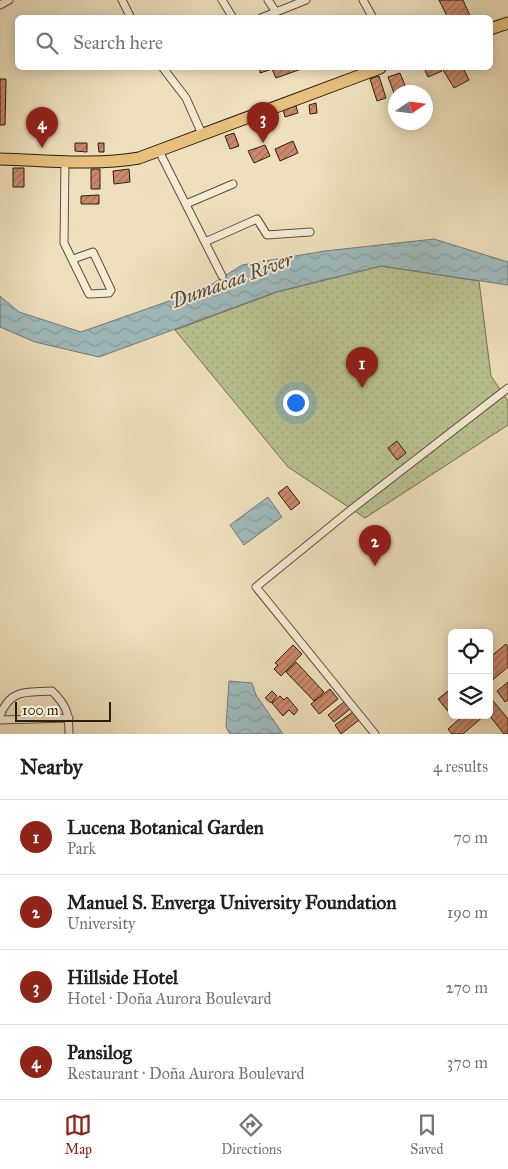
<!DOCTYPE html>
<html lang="en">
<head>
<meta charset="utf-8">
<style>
  :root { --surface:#fff; --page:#f2f2f2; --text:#202124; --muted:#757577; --line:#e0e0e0; --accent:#8f2418 }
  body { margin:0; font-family:"IM FELL Great Primer",serif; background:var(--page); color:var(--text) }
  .controls { position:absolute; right:15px; bottom:15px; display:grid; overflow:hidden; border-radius:8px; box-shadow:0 2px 12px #0003 }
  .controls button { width:45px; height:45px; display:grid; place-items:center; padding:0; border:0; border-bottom:1px solid var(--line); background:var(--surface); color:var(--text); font:25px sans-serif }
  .compass { position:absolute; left:388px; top:85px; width:45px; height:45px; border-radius:50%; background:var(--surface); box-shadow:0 2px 12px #0003; rotate:77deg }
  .scale { position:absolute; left:15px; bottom:12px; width:96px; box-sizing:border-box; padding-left:5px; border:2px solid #2d1d0d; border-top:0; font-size:14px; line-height:18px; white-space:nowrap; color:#2d1d0d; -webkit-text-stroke:4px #f4ebd4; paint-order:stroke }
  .you { position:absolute; left:295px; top:402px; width:18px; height:18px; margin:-12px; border:4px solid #fff; border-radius:50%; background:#1a73e8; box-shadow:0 0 0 8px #1a73e833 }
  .badge { display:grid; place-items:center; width:32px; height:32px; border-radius:50%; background:var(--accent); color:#fff; font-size:16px; font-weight:700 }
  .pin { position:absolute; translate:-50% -41px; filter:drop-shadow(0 1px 2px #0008) }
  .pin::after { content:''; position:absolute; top:26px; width:18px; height:15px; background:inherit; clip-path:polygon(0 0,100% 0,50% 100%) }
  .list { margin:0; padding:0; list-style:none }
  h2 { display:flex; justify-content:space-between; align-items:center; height:65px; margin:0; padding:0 20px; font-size:21px }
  h2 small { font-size:16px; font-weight:400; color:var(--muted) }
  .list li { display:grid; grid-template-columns:32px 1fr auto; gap:15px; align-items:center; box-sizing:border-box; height:75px; padding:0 20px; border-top:1px solid var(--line) }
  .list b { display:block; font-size:19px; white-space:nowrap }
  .list p { margin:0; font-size:16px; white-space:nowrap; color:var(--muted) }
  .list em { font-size:16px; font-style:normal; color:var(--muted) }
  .icon { flex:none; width:28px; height:28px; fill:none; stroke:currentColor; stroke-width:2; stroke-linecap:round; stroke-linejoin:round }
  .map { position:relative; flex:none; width:508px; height:734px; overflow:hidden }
  .search { position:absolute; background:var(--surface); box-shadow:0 2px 12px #0003; left:15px; right:15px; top:15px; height:55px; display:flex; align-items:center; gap:12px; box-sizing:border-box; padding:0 18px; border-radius:8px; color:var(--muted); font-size:19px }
  .sheet { height:365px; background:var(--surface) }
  nav { display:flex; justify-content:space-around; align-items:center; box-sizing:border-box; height:70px; border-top:1px solid var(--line); background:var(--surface); font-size:14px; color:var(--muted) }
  nav a { display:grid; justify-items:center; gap:2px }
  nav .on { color:var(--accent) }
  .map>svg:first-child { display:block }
  .garden { fill:url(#garden-dots); stroke:#73704e }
  .water { fill:url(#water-waves); stroke:#717b77 }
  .building { fill:url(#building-hatch); stroke:#2d1d0d }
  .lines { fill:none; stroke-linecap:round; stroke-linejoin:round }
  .minor-casing { stroke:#5d4e39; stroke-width:9 }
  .primary-casing { stroke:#2d1d0d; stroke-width:13 }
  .minor { stroke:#f4ebd4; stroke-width:7 }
  .primary { stroke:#e7c07e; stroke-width:11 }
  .labels { text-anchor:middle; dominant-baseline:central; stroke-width:4; stroke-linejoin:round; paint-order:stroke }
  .water-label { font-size:20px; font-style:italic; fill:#4f4c42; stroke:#f4ebd4 }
</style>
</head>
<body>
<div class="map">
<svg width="508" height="734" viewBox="0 0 508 734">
  <defs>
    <pattern id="garden-dots" width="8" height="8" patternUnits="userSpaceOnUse" patternTransform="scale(1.25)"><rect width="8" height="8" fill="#b9c290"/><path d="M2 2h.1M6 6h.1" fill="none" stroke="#9fa67b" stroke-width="1.8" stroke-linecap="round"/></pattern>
    <pattern id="water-waves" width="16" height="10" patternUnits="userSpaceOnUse" patternTransform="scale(1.25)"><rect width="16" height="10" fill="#9fbabd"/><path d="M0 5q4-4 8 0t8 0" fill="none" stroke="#899fa1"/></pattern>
    <pattern id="building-hatch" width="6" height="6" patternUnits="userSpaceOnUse" patternTransform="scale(1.25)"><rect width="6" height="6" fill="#cd8a6b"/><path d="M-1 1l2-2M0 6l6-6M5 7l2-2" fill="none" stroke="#a77056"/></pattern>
  </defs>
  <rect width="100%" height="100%" fill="#eee0bd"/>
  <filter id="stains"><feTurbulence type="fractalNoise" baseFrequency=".004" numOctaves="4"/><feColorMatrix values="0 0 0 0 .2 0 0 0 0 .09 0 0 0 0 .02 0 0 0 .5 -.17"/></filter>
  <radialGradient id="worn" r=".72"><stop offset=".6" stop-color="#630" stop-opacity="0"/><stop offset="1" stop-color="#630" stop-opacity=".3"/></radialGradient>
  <path class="garden" d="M381 266 479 281 491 376 508 401V425L365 518 288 467 175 330 277 292Z"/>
  <path class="water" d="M434 239 508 262V285L381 266 276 292 99 357 35 342 0 327V296L19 312 81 332 206 288 242 265 325 251Z
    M268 497 282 517 244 545 230 525Z
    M229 681 252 683 256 695 283 734H230L226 727Z"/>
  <path class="building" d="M439 0H463L471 18H448Z
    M260 68H304L276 78 272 69 260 73Z
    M424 68H440L442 71 428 77Z
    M442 68H463L469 80 454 88Z
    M400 73 406 88 394 93 388 77Z
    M379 76 386 98 377 101 370 79Z
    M0 79H6L5 125H0Z
    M316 103 317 113 310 114 309 105Z
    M296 106 298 113 285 117 283 109Z
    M234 133 239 146 230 149 225 136Z
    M293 141 298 153 280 161 275 149Z
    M75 143H87V152L75 151Z
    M98 143H104V152H99Z
    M265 145 270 156 254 163 248 151Z
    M13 168H24V187H13Z
    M91 169H100V189H91Z
    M129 169 130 182 114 184 113 171Z
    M99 195V204H81V196Z
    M397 441 406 453 397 460 388 448Z
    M287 486 300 503 291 510 278 493Z
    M506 644 508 647V667L489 683V658Z
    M293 645 302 654 281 676 274 669 278 665 275 663Z
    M296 662 324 692 314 701 286 672Z
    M508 682V700L505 702 497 691Z
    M452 688V716L438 699Z
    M330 689 338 699 319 714 311 704Z
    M272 691 277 696 271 703 265 698Z
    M280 696 284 700 287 697 298 710 294 715 289 710 283 716 272 703Z
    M489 696 508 719V734H504L489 715Z
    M345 701 350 709 334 722 328 715Z
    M353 712 359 720 341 734 335 725Z
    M464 715H485L463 734H452L448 729Z"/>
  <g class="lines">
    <g class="minor-casing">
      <path id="minor" d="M122 0 131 18
        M222 0 233 18
        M268 0 276 12
        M363 0 373 18
        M0 5 9 0
        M261 18 306 0
        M163 68 186 98 202 134
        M159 151 222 276
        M65 161 64 243 89 294 109 293 111 290 93 252 73 259
        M186 204 233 184
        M205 242 257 219 267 235 310 232
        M0 716C10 688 27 693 52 691 67 706 69 713 69 734
        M0 720 69 718
        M375 734 256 587 348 512 508 388"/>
    </g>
    <g class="primary-casing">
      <path id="primary" d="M490 29 508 23
        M0 159C46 160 93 166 139 158L380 68"/>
    </g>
    <use href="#minor" class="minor"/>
    <use href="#primary" class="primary"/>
  </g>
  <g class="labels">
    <g class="water-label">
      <text transform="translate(231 280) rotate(-20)">Dumacaa River</text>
    </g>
  </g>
  <rect width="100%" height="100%" filter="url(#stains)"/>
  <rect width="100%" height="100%" fill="url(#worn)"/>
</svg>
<div class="controls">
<button><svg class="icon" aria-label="locate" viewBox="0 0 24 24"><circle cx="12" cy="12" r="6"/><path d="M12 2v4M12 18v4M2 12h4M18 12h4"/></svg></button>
<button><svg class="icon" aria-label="layers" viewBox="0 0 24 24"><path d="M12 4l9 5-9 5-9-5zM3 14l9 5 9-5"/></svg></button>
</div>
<svg class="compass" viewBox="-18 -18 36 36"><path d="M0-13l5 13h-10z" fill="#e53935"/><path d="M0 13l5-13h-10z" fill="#757577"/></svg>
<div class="scale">100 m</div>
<div class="you"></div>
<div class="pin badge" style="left:362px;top:388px">1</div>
<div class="pin badge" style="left:375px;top:566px">2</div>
<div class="pin badge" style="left:263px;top:143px">3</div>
<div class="pin badge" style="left:42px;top:148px">4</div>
<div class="search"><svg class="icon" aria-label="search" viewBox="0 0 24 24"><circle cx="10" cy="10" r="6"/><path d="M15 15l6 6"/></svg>Search here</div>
</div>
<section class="sheet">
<h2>Nearby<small>4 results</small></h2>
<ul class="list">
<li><span class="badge">1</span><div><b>Lucena Botanical Garden</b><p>Park</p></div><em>70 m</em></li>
<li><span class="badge">2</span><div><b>Manuel S. Enverga University Foundation</b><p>University</p></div><em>190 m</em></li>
<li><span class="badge">3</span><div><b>Hillside Hotel</b><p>Hotel · Doña Aurora Boulevard</p></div><em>270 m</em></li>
<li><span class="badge">4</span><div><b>Pansilog</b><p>Restaurant · Doña Aurora Boulevard</p></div><em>370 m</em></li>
</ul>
</section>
<nav>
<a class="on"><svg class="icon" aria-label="map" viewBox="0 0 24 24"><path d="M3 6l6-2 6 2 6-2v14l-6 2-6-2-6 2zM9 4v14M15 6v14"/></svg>Map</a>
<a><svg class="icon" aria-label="directions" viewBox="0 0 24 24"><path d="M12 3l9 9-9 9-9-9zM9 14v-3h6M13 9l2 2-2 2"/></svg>Directions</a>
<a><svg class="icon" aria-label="saved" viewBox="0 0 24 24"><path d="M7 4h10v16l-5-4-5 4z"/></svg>Saved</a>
</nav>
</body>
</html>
